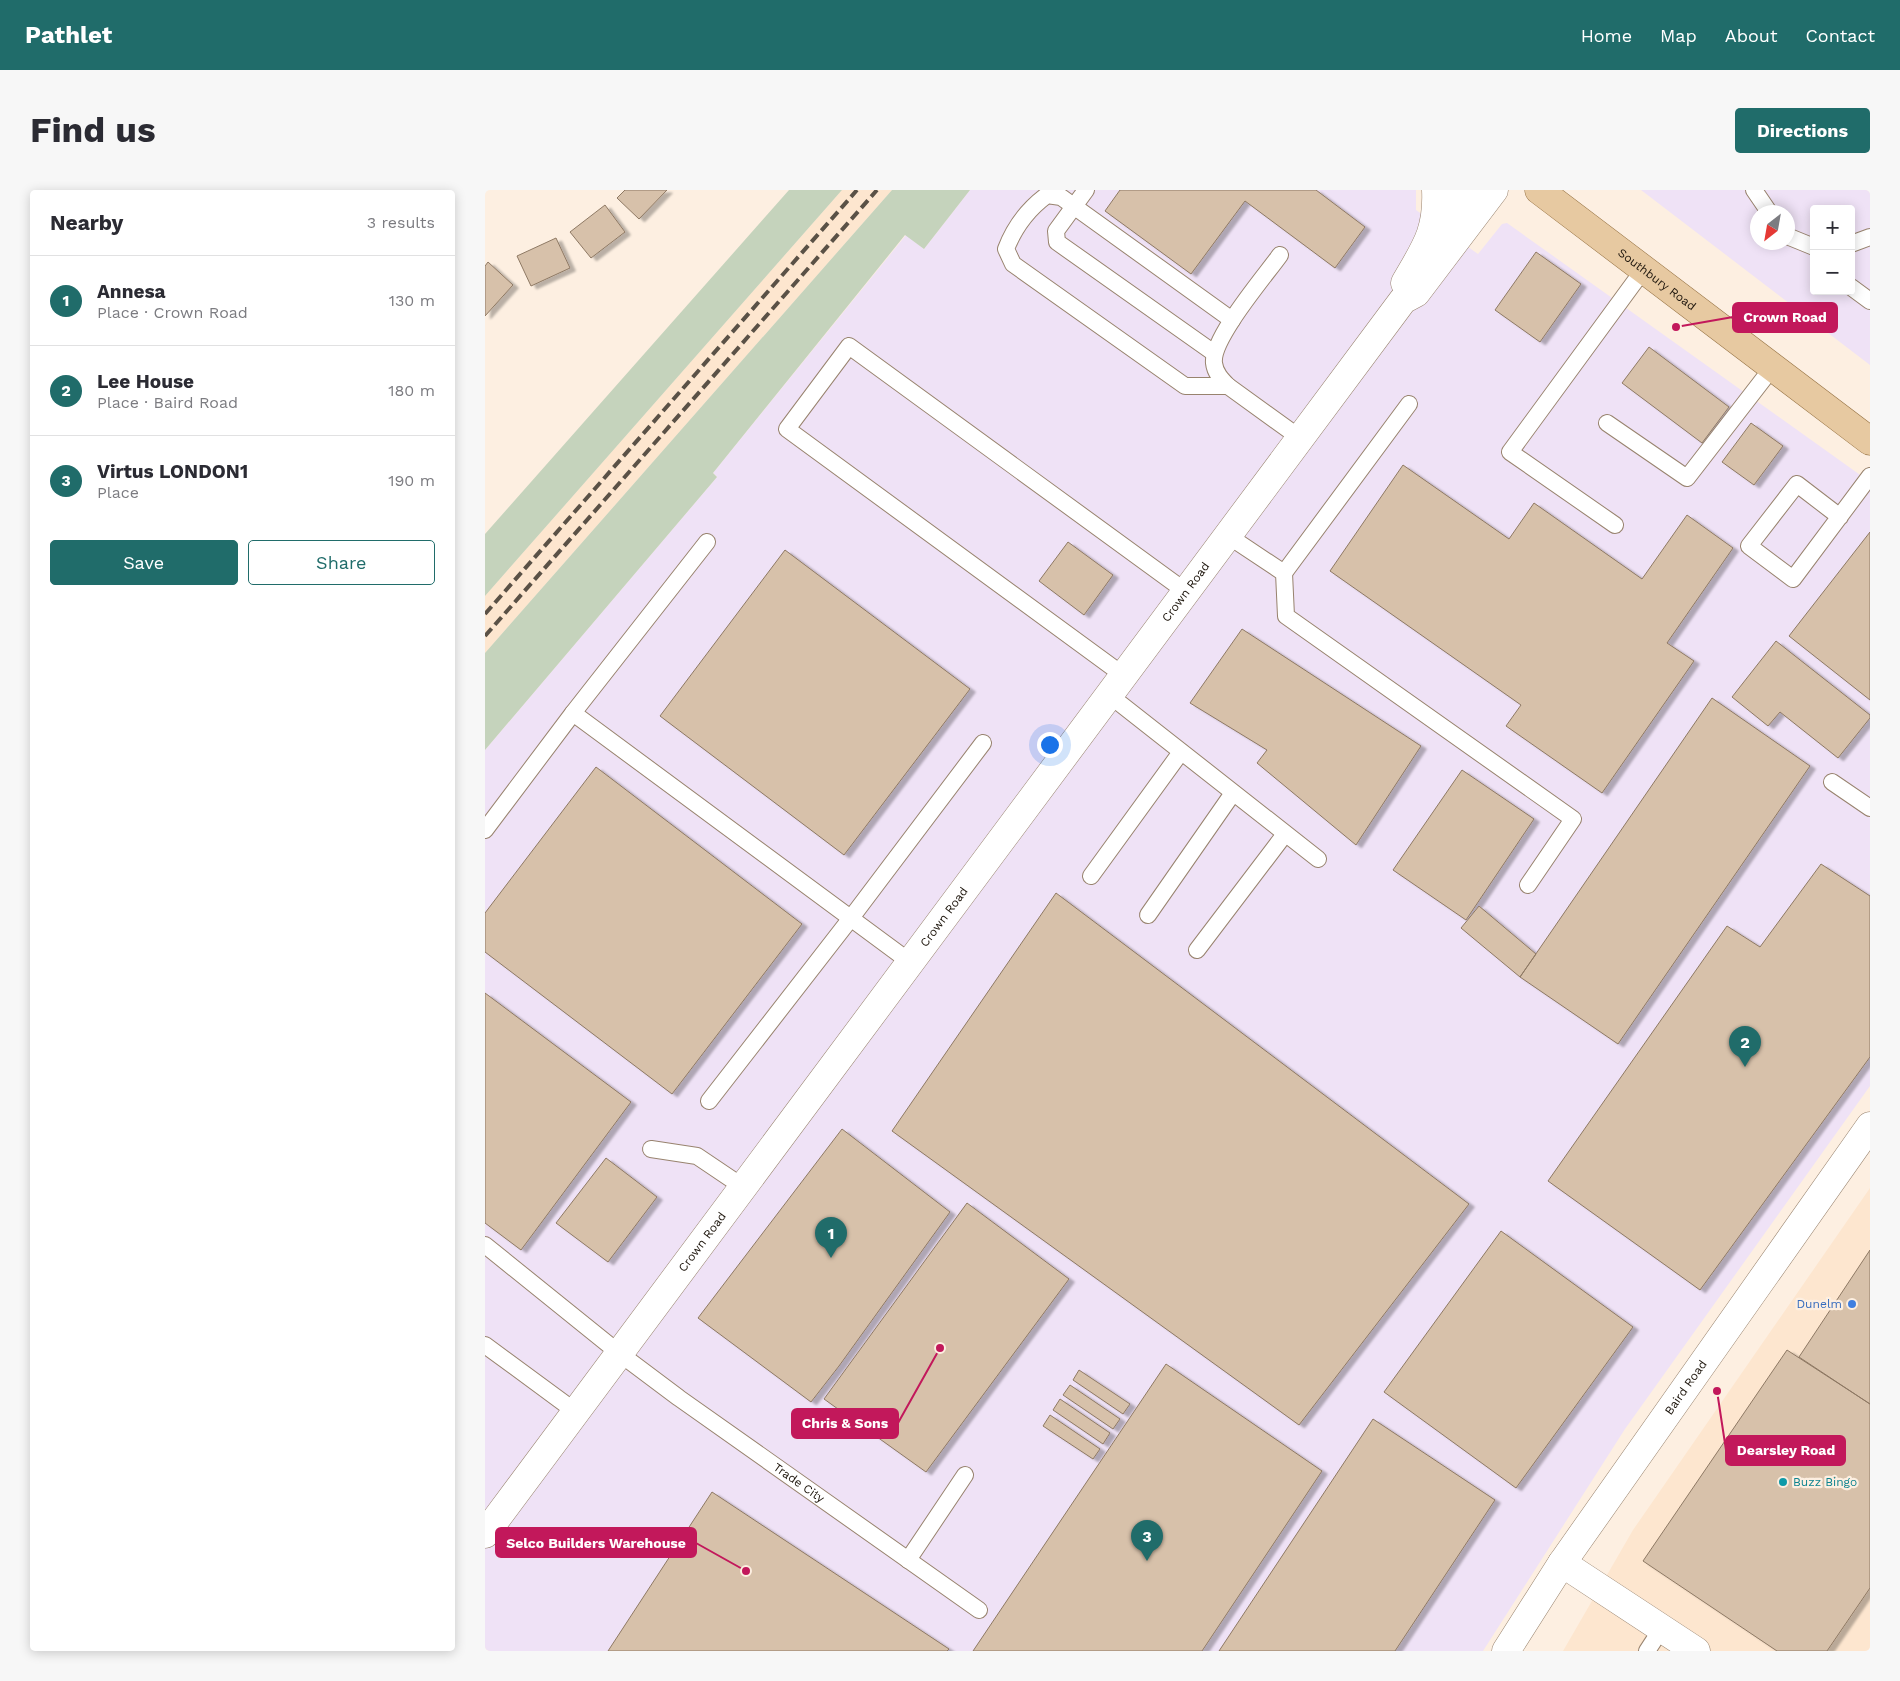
<!DOCTYPE html>
<html lang="en">
<head>
<meta charset="utf-8">
<style>
  :root { --surface:#fff; --page:#f7f7f7; --text:#2b2b33; --muted:#7c7c81; --line:#e1e1e2; --accent:#206c6a }
  body { margin:0; font-family:"Work Sans",sans-serif; background:var(--page); color:var(--text) }
  .controls { position:absolute; right:15px; top:15px; display:grid; overflow:hidden; border-radius:5px; box-shadow:0 2px 12px #0003 }
  .controls button { width:45px; height:45px; display:grid; place-items:center; padding:0; border:0; border-bottom:1px solid var(--line); background:var(--surface); color:var(--text); font:25px sans-serif }
  .compass { position:absolute; left:1265px; top:15px; width:45px; height:45px; border-radius:50%; background:var(--surface); box-shadow:0 2px 12px #0003; rotate:211deg }
  .you { position:absolute; left:564px; top:554px; width:18px; height:18px; margin:-12px; border:4px solid #fff; border-radius:50%; background:#1a73e8; box-shadow:0 0 0 8px #1a73e833 }
  .badge { display:grid; place-items:center; width:32px; height:32px; border-radius:50%; background:var(--accent); color:#fff; font-size:16px; font-weight:700 }
  .pin { position:absolute; translate:-50% -41px; filter:drop-shadow(0 1px 2px #0008) }
  .pin::after { content:''; position:absolute; top:26px; width:18px; height:15px; background:inherit; clip-path:polygon(0 0,100% 0,50% 100%) }
  .list { margin:0; padding:0; list-style:none }
  h2 { display:flex; justify-content:space-between; align-items:center; height:65px; margin:0; padding:0 20px; font-size:21px }
  h2 small { font-size:16px; font-weight:400; color:var(--muted) }
  .list li { display:grid; grid-template-columns:32px 1fr auto; gap:15px; align-items:center; box-sizing:border-box; height:90px; padding:0 20px; border-top:1px solid var(--line) }
  .list b { display:block; font-size:19px; white-space:nowrap }
  .list p { margin:0; font-size:16px; white-space:nowrap; color:var(--muted) }
  .list em { font-size:16px; font-style:normal; color:var(--muted) }
  .actions { display:flex; gap:10px; padding:15px 20px }
  .actions a { flex:1; padding:11px 0; border:1px solid var(--accent); border-radius:5px; text-align:center; font-size:18px; color:var(--accent) }
  .actions .main { background:var(--accent); color:#fff }
  .map { position:relative; flex:none; width:1385px; height:1461px; overflow:hidden; border-radius:5px }
  header { display:flex; align-items:center; gap:30px; box-sizing:border-box; height:70px; padding:0 25px; background:var(--accent); color:#fff }
  header strong { font-size:24px }
  nav { display:flex; gap:28px; margin-inline-start:auto; font-size:18px }
  .intro { display:flex; align-items:center; justify-content:space-between; box-sizing:border-box; height:120px; padding:0 30px }
  h1 { margin:0; font-size:35px }
  .button { padding:12px 22px; border-radius:5px; background:var(--accent); color:#fff; font-size:18px; font-weight:700 }
  main { display:flex; gap:30px; padding:0 30px }
  aside { flex:1; background:var(--surface); border-radius:5px; box-shadow:0 2px 12px #0003 }
  .map>svg:first-child { display:block }
  .built { fill:#fde6cf }
  .industrial { fill:#efe2f6; fill-rule:evenodd }
  .green { fill:#c5d3bc }
  .building { fill:#d7c1aa; stroke:#8e7964; filter:url(#shadow) }
  .lines { fill:none; stroke-linecap:round; stroke-linejoin:round }
  .service-casing { stroke:#98836e; stroke-width:18 }
  .minor-casing { stroke:#98836e; stroke-width:29 }
  .primary-casing { stroke:#967344; stroke-width:29 }
  .service { stroke:#fff; stroke-width:16 }
  .minor { stroke:#fff; stroke-width:28 }
  .primary { stroke:#e7c9a1; stroke-width:28 }
  .rail { stroke:#5a5146; stroke-width:4; stroke-dasharray:10 5; stroke-linecap:butt }
  .shop-dot { fill:#3f7fe0; stroke:#fdefe1; stroke-width:2 }
  .culture-dot { fill:#0f9aa8; stroke:#fdefe1; stroke-width:2 }
  .labels { text-anchor:middle; dominant-baseline:central; stroke-width:4.5; stroke-linejoin:round; paint-order:stroke }
  .street-label { font-size:12px; fill:#1d150c; stroke:#fdefe1 }
  .shop-label { font-size:12px; fill:#366cbe; stroke:#fdefe1; text-anchor:end }
  .culture-label { font-size:12px; fill:#0d838f; stroke:#fdefe1; text-anchor:start }
  .leader { fill:none; stroke:#c2185b; stroke-width:2 }
  .callout-dot { fill:#c2185b; stroke:#fdefe1; stroke-width:2 }
  .callout { fill:#c2185b; stroke:#c2185b; stroke-width:2 }
  .callout-label { font-size:14px; text-anchor:middle; font-weight:bold; fill:#fff }
</style>
</head>
<body>
<header>
<strong>Pathlet</strong>
<nav><a>Home</a><a>Map</a><a>About</a><a>Contact</a></nav>
</header>
<div class="intro"><h1>Find us</h1><a class="button">Directions</a></div>
<main>
<aside>
<h2>Nearby<small>3 results</small></h2>
<ul class="list">
<li><span class="badge">1</span><div><b>Annesa</b><p>Place · Crown Road</p></div><em>130 m</em></li>
<li><span class="badge">2</span><div><b>Lee House</b><p>Place · Baird Road</p></div><em>180 m</em></li>
<li><span class="badge">3</span><div><b>Virtus LONDON1</b><p>Place</p></div><em>190 m</em></li>
</ul>
<div class="actions"><a class="main">Save</a><a>Share</a></div>
</aside>
<div class="map">
<svg width="1385" height="1461" viewBox="0 0 1385 1461">
  <defs>
    <filter id="shadow"><feDropShadow dx="5.5" dy="3" stdDeviation="1" flood-color="#0004"/></filter>
  </defs>
  <rect width="100%" height="100%" fill="#fdefe1"/>
  <path class="built" d="M357 0H407L0 463V406Z
    M1385 998V1461H1078L1148 1340Z"/>
  <path class="industrial" d="M485 0H931V20L993 64 1017 34 1022 33 1385 292V896L1140 1239 998 1461H0V560L232 287 228 283 421 45 439 59Z
    M1156 0H1385V175ZM1329 19H1366V101H1329ZM1272 22H1302V52H1272Z"/>
  <path class="green" d="M304 0H357L0 406V344Z
    M407 0H485L439 59 420 45 228 283 232 287 0 560V463Z"/>
  <path class="building" d="M140 0H182L154 29 132 8Z
    M635 0H831L880 37 850 78 760 11 706 84 620 21Z
    M120 15 140 42 106 68 85 42Z
    M71 48 85 78 46 96 32 66Z
    M1051 62 1096 94 1055 152 1010 120Z
    M3 72 28 95 0 126V76Z
    M1164 157 1244 217 1217 253 1137 193Z
    M1266 233 1298 256 1269 295 1237 272Z
    M918 275 1024 349 1049 313 1157 389 1202 325 1248 358 1182 453 1209 471 1117 603 1021 536 1036 515 845 381Z
    M1385 342V510L1304 446Z
    M583 352 628 385 599 425 554 391Z
    M300 360 485 499 359 665 175 526Z
    M757 439 936 556 871 655 772 573 782 560 705 513Z
    M1291 451 1385 525V528L1353 568 1295 522 1283 536 1247 507Z
    M1227 508 1325 576 1133 854 1035 787Z
    M111 577 317 734 187 904 0 762V723Z
    M977 580 1049 629 981 730 908 680Z
    M1336 674 1385 706V867L1215 1100 1063 991 1242 736 1275 757Z
    M571 703 984 1014 814 1235 407 941Z
    M994 716 1051 764 1035 787 976 738Z
    M0 803 146 912 36 1060 0 1033Z
    M357 939 465 1022 354 1176 326 1212 213 1128Z
    M121 968 172 1007 123 1072 71 1033Z
    M482 1013 584 1089 441 1282 339 1209Z
    M1016 1041 1148 1137 1031 1298 899 1202Z
    M1385 1060V1214L1314 1167Z
    M1302 1160 1385 1214V1398L1342 1461H1292L1158 1371Z
    M681 1174 837 1281 717 1461H488Z
    M594 1180 645 1214 638 1224 588 1190Z
    M585 1195 635 1229 628 1239 578 1205Z
    M575 1209 625 1243 618 1254 568 1220Z
    M565 1225 615 1259 608 1269 558 1236Z
    M888 1229 1010 1310 910 1461H734Z
    M227 1302 464 1459 462 1461H123Z"/>
  <g class="lines">
    <g class="service-casing">
      <g id="service">
        <path d="M601 0 571 41 572 52 729 163"/>
        <path d="M1269 0 1284 22"/>
        <path d="M1302 46 1329 57"/>
        <path d="M1366 54 1385 47"/>
        <path d="M795 65C780 86 726 149 729 173 730 183 737 190 743 196L815 248"/>
        <path d="M1366 97 1385 111"/>
        <path d="M743 196H700L528 74 521 59C529 38 543 19 562 5L576 7 747 130"/>
        <path d="M1122 233 1202 288 1287 178"/>
        <path d="M1355 327 1312 294 1264 356 1308 389 1385 286"/>
        <path d="M1130 335 1025 262 1159 79"/>
        <path d="M742 345 799 383 801 426 1088 629 1043 695"/>
        <path d="M222 352 88 523 425 772"/>
        <path d="M799 383 924 214"/>
        <path d="M638 485 302 239 364 156 700 401"/>
        <path d="M623 504 833 669"/>
        <path d="M1347 592 1385 618"/>
        <path d="M0 640 88 523"/>
        <path d="M606 686 696 562"/>
        <path d="M663 725 748 603"/>
        <path d="M712 760 800 644"/>
        <path d="M224 911 366 728 498 553"/>
        <path d="M166 959 212 966 258 997"/>
        <path id="s1" d="M0 1055 134 1163 194 1208 494 1420"/>
        <path d="M0 1155 91 1222"/>
        <path d="M423 1370 480 1285"/>
        <path d="M1162 1461 1177 1438"/>
      </g>
    </g>
    <g class="minor-casing">
      <g id="minor">
        <path d="M949 43 979 0"/>
        <path d="M920 93C940 58 953 42 951 0"/>
        <path id="s2" d="M0 1344 918 110 931 103 1009 0"/>
        <path d="M1077 1373 1211 1461"/>
        <path id="s3" d="M1021 1461 1077 1373 1385 936"/>
      </g>
    </g>
    <g class="primary-casing">
      <g id="primary">
        <path id="s4" d="M1054 0 1385 251"/>
      </g>
    </g>
    <use href="#service" class="service"/>
    <use href="#minor" class="minor"/>
    <use href="#primary" class="primary"/>
    <path class="rail" d="M0 424 372 0
      M0 446 392 0"/>
  </g>
  <circle class="shop-dot" cx="1367" cy="1114" r="5"/>
  <circle class="culture-dot" cx="1298" cy="1292" r="5"/>
  <g class="labels">
    <g class="street-label">
      <text stroke="none"><textPath href="#s4" startOffset="148">Southbury Road</textPath></text>
      <text stroke="none"><textPath href="#s2" startOffset="1174">Crown Road</textPath></text>
      <text stroke="none"><textPath href="#s2" startOffset="769">Crown Road</textPath></text>
      <text stroke="none"><textPath href="#s2" startOffset="364">Crown Road</textPath></text>
      <text stroke="none"><textPath href="#s3" startOffset="319">Baird Road</textPath></text>
      <text stroke="none"><textPath href="#s1" startOffset="394">Trade City</textPath></text>
    </g>
    <g class="shop-label">
      <text x="1357" y="1114">Dunelm</text>
    </g>
    <g class="culture-label">
      <text x="1308" y="1292">Buzz Bingo</text>
    </g>
  </g>
  <path class="leader" d="M1191 137L1248 127M455 1158L413 1233M1232 1201L1241 1260M261 1381L211 1353"/>
  <g class="callout-dot">
    <circle cx="1191" cy="137" r="5"/>
    <circle cx="455" cy="1158" r="5"/>
    <circle cx="1232" cy="1201" r="5"/>
    <circle cx="261" cy="1381" r="5"/>
  </g>
  <g class="callout">
    <rect x="1248" y="113" width="104" height="29" rx="5"/>
    <rect x="307" y="1219" width="106" height="29" rx="5"/>
    <rect x="1241" y="1246" width="119" height="29" rx="5"/>
    <rect x="11" y="1338" width="200" height="29" rx="5"/>
  </g>
  <g class="callout-label">
    <text x="1300" y="132">Crown Road</text>
    <text x="360" y="1238">Chris &amp; Sons</text>
    <text x="1301" y="1265">Dearsley Road</text>
    <text x="111" y="1358">Selco Builders Warehouse</text>
  </g>
</svg>
<div class="controls">
<button>+</button>
<button>−</button>
</div>
<svg class="compass" viewBox="-18 -18 36 36"><path d="M0-13l5 13h-10z" fill="#e53935"/><path d="M0 13l5-13h-10z" fill="#7c7c81"/></svg>
<div class="you"></div>
<div class="pin badge" style="left:346px;top:1068px">1</div>
<div class="pin badge" style="left:1260px;top:877px">2</div>
<div class="pin badge" style="left:662px;top:1371px">3</div>
</div>
</main>
</body>
</html>
